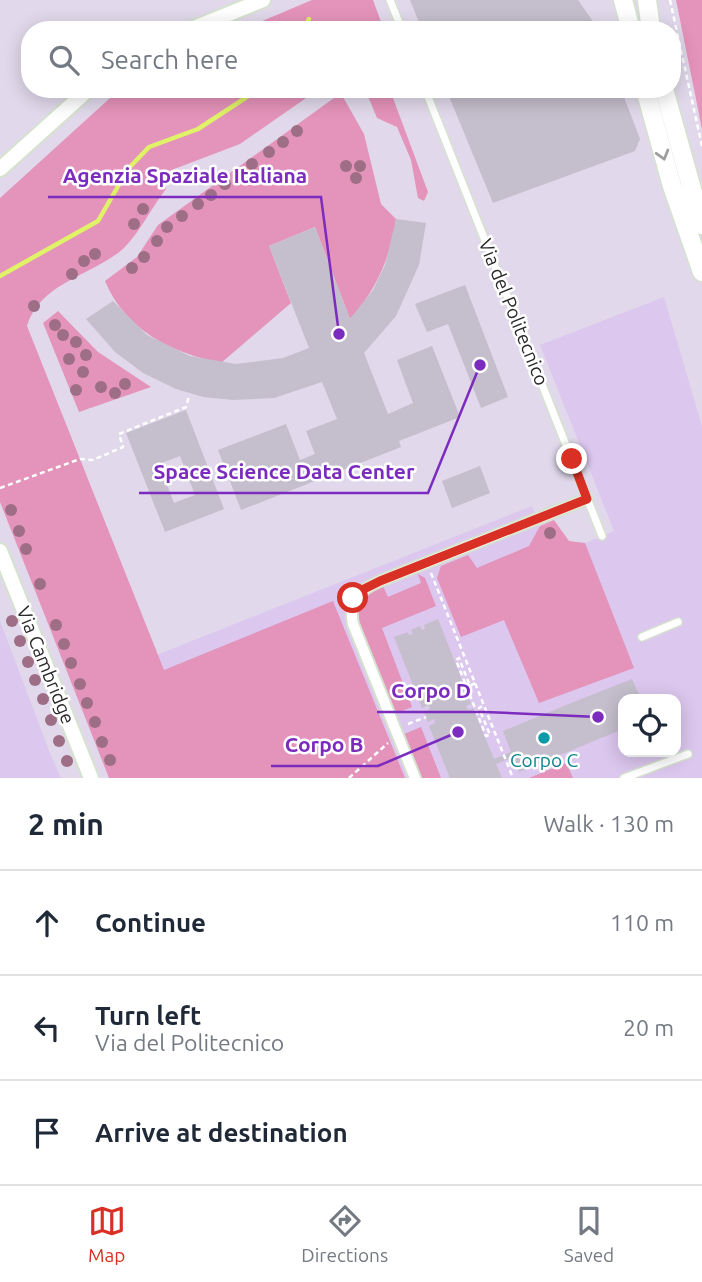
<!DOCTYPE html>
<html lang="en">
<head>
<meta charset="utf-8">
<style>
  :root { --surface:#fff; --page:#f2f2f3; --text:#1f2937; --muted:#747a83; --line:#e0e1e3; --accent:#d93025 }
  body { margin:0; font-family:Ubuntu,sans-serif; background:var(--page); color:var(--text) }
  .controls { position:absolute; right:21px; bottom:21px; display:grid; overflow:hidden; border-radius:14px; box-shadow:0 4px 18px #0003 }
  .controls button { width:63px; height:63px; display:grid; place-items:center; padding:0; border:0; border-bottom:2px solid var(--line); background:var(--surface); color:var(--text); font:35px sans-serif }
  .stop { position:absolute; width:21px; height:21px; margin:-16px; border:5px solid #d93025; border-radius:50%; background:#fff }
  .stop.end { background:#d93025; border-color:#fff; box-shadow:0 2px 7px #0008 }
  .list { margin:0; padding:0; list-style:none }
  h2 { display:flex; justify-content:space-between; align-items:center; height:91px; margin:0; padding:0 28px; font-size:30px }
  h2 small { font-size:23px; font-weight:400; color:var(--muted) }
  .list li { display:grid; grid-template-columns:46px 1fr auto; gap:21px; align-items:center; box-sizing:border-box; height:105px; padding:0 28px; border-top:2px solid var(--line) }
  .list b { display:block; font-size:26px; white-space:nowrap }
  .list p { margin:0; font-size:23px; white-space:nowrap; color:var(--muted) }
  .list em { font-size:23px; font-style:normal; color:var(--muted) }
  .icon { flex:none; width:38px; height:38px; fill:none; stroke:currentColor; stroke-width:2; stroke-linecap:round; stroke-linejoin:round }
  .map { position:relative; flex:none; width:702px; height:778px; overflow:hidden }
  .search { position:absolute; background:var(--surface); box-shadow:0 4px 18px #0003; left:21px; right:21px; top:21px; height:77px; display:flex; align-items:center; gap:18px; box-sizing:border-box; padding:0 24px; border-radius:28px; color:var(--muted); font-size:26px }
  .sheet { height:406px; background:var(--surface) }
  nav { display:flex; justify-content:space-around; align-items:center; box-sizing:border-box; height:98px; border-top:2px solid var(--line); background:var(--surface); font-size:19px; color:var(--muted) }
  nav a { display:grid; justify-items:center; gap:4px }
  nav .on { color:var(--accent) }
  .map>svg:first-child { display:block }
  .education { fill:#dcc7ee; fill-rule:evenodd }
  .green { fill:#e493ba }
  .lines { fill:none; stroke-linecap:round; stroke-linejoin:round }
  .stream { stroke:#e0f267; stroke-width:4.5 }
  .building { fill:#c5becc; fill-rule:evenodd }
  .service-casing { stroke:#d5e2ce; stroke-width:10 }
  .pedestrian-casing { stroke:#d5e2ce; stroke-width:14 }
  .minor-casing { stroke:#d5e2ce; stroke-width:18 }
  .tertiary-casing { stroke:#d5e2ce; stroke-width:21 }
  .path { stroke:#fff; stroke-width:2.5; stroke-dasharray:5 3.5; stroke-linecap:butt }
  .service { stroke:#fff; stroke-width:7 }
  .pedestrian { stroke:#fff; stroke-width:10 }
  .minor { stroke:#fff; stroke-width:14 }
  .tertiary { stroke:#fff; stroke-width:18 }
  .tree { fill:#9d6e85 }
  .oneway { stroke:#9e9e9e }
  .route { stroke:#d93025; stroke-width:9 }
  .culture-dot { fill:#0f9aa8; stroke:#fff; stroke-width:2.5 }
  .labels { text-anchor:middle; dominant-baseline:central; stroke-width:5; stroke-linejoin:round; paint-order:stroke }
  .street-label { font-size:19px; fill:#282828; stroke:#fff }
  .culture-label { font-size:19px; fill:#0d838f; stroke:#fff }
  .leader { fill:none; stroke:#7b2cbf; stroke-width:2.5 }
  .callout-dot { fill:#7b2cbf; stroke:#fff; stroke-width:2.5 }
  .callout-label { font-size:21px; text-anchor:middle; font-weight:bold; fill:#7b2cbf; stroke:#fff; stroke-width:5; stroke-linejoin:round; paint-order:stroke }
</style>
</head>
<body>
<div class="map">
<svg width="702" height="778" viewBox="0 0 702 778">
  <rect width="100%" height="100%" fill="#e1d9eb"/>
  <path class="education" d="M664 297 702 426V778H142L101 677 532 506 545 541 585 543 614 531 540 345ZM623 699H676V752H623Z
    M0 621 50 753 61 778H0Z"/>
  <path class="green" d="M312 0H373L384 30H241Z
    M676 0H702V129Z
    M120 89H319L240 144 161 174 166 189C152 207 140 232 124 248 94 275 40 282 27 326L164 670 333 601 405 778H109L0 502V198Z
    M365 89 390 90 428 192 424 201 418 198 411 160 397 127 377 118Z
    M343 97 364 134 381 204 396 219C390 258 377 289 350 319L315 227 269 246 291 303 221 363C171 352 126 331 105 281L137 257 158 225 334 98Z
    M58 311 98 352 151 387 79 412 43 323Z
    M554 520 569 541 585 543 634 668 539 703 504 620 461 637 437 578 441 566 468 555 477 568 529 546 540 526Z
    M418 574 425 578 436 606 382 628 412 707 395 714 357 622C356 601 364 593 383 586L388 597 421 583Z
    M421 727 441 778H419L402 735Z
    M566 763 573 778H529Z"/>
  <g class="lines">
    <path class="stream" d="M304 30 309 19
      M0 276 98 221 128 169 149 147 198 129 259 89"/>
  </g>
  <path class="building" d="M410 0H578L599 30H422Z
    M446 89H621L640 139 635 151 493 203Z
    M396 219 426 223 419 265 396 316 364 353 388 414 413 403 397 360 432 346 460 417 399 441 401 447 241 510 218 450 286 424 300 460 315 454 306 431 337 419 322 382 274 398 233 400 203 397 176 389 143 373 115 352 86 319 113 301 147 335 190 356 236 364 283 358 309 348 269 246 315 227 350 319 373 290 385 265Z
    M465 285 508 397 481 408 448 324 427 332 415 304Z
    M186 410 224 509 165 532 126 433ZM180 456 195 495 174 503 159 464Z
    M480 466 490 493 452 508 442 481Z
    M438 619 466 690 461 692 462 696 467 694 471 704 466 706 468 710 473 708 494 759 511 752 503 731 566 705 632 679 641 699H623V729L519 772 513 757 496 764 502 778H450L429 726 435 723 434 719 428 722 424 712 430 709 428 705 422 708 394 637 408 632 409 635 413 634 411 630 420 626 422 630 425 629 424 625Z"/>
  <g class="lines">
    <g class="service-casing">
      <path id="service" d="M390 0 402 30
        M425 89 602 536
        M642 637 678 622
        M624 778 688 754"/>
    </g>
    <g class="pedestrian-casing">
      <path id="pedestrian" d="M415 778 353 624C348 599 358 591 380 581L587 499"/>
    </g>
    <g class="minor-casing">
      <path id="minor" d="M189 30 263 0
        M0 169 89 89
        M0 551 91 778"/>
    </g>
    <g class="tertiary-casing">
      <path id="tertiary" d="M623 0 631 30
        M647 0 651 30
        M645 89 672 186 702 272
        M664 89 702 225"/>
    </g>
    <path class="path" d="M670 0 702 146
      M0 488 80 459 93 460 123 447 119 434 186 407 189 396
      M431 573 513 778
      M475 683 470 686 459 658 456 660 486 736 490 735 479 708 484 705
      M408 724 426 717
      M349 778 388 743"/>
    <use href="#service" class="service"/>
    <use href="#pedestrian" class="pedestrian"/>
    <use href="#minor" class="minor"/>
    <use href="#tertiary" class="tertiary"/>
  </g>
  <g class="tree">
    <circle cx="297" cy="131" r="6"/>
    <circle cx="283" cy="142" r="6"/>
    <circle cx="269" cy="152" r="6"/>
    <circle cx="252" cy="164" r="6"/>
    <circle cx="346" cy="166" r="6"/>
    <circle cx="360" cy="166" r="6"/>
    <circle cx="241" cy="173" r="6"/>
    <circle cx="356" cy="178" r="6"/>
    <circle cx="225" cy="184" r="6"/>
    <circle cx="211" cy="195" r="6"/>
    <circle cx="198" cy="204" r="6"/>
    <circle cx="143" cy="209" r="6"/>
    <circle cx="182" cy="216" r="6"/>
    <circle cx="134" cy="224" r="6"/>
    <circle cx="167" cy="227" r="6"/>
    <circle cx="157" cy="241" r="6"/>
    <circle cx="95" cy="254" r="6"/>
    <circle cx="144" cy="257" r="6"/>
    <circle cx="84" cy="261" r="6"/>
    <circle cx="132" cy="268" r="6"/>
    <circle cx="72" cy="274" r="6"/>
    <circle cx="34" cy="306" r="6"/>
    <circle cx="55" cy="325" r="6"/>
    <circle cx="63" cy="335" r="6"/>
    <circle cx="76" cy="342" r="6"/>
    <circle cx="86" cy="355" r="6"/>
    <circle cx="69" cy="359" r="6"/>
    <circle cx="83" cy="372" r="6"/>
    <circle cx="125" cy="384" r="6"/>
    <circle cx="101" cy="387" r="6"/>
    <circle cx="76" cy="390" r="6"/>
    <circle cx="115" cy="393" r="6"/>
    <circle cx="11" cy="510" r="6"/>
    <circle cx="19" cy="531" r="6"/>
    <circle cx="550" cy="533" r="6"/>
    <circle cx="26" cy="549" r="6"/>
    <circle cx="40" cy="584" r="6"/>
    <circle cx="12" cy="621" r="6"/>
    <circle cx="56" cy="625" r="6"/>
    <circle cx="20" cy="641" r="6"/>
    <circle cx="64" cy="644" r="6"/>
    <circle cx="28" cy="662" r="6"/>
    <circle cx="71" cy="663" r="6"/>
    <circle cx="35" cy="680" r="6"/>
    <circle cx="80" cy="684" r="6"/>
    <circle cx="43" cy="699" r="6"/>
    <circle cx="87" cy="703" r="6"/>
    <circle cx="51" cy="720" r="6"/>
    <circle cx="95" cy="722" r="6"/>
    <circle cx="59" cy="741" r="6"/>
    <circle cx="102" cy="742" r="6"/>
    <circle cx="110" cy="760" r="6"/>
    <circle cx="67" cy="761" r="6"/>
  </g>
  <defs><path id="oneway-chevron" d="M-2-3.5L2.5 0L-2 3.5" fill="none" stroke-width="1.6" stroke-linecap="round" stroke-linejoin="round" transform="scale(1.75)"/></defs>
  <use class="oneway" href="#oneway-chevron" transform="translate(663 155) rotate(74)"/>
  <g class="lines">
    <path class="route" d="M353 598 358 592 380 581 587 499 572 459"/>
  </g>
  <circle class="culture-dot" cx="544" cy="738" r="7"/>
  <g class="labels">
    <g class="street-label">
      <text transform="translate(514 312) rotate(68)">Via del Politecnico</text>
      <text transform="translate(46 665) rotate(68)">Via Cambridge</text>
    </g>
    <g class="culture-label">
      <text x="544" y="760">Corpo C</text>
    </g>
  </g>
  <path class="leader" d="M339 334L321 197H48M480 365L428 493H139M598 717L485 712H377M458 732L378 766H271"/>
  <g class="callout-dot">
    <circle cx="339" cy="334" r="7"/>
    <circle cx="480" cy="365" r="7"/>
    <circle cx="598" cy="717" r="7"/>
    <circle cx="458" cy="732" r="7"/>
  </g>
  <g class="callout-label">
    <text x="185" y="183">Agenzia Spaziale Italiana</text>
    <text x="284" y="479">Space Science Data Center</text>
    <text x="431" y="698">Corpo D</text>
    <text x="324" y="752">Corpo B</text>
  </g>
</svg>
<div class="controls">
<button><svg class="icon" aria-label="locate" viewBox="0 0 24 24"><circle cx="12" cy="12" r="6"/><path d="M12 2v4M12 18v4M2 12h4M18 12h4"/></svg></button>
</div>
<div class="stop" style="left:353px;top:598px"></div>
<div class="stop end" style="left:572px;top:459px"></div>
<div class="search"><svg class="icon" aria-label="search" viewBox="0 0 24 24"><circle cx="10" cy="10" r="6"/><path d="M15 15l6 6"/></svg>Search here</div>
</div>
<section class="sheet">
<h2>2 min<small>Walk · 130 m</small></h2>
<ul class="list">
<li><svg class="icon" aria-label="ahead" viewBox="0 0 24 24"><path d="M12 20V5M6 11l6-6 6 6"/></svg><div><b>Continue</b></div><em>110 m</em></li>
<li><svg class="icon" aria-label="left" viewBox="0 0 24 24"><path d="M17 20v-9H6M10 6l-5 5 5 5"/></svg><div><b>Turn left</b><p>Via del Politecnico</p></div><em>20 m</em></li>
<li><svg class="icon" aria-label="arrive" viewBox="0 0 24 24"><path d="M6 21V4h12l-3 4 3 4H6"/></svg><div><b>Arrive at destination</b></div></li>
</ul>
</section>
<nav>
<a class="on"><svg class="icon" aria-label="map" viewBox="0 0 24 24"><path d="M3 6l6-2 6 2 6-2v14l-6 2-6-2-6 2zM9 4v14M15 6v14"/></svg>Map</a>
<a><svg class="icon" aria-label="directions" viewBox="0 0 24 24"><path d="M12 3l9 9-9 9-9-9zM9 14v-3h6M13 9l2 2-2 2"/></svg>Directions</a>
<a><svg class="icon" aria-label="saved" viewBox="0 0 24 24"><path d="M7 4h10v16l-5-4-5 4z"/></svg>Saved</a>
</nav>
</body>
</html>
